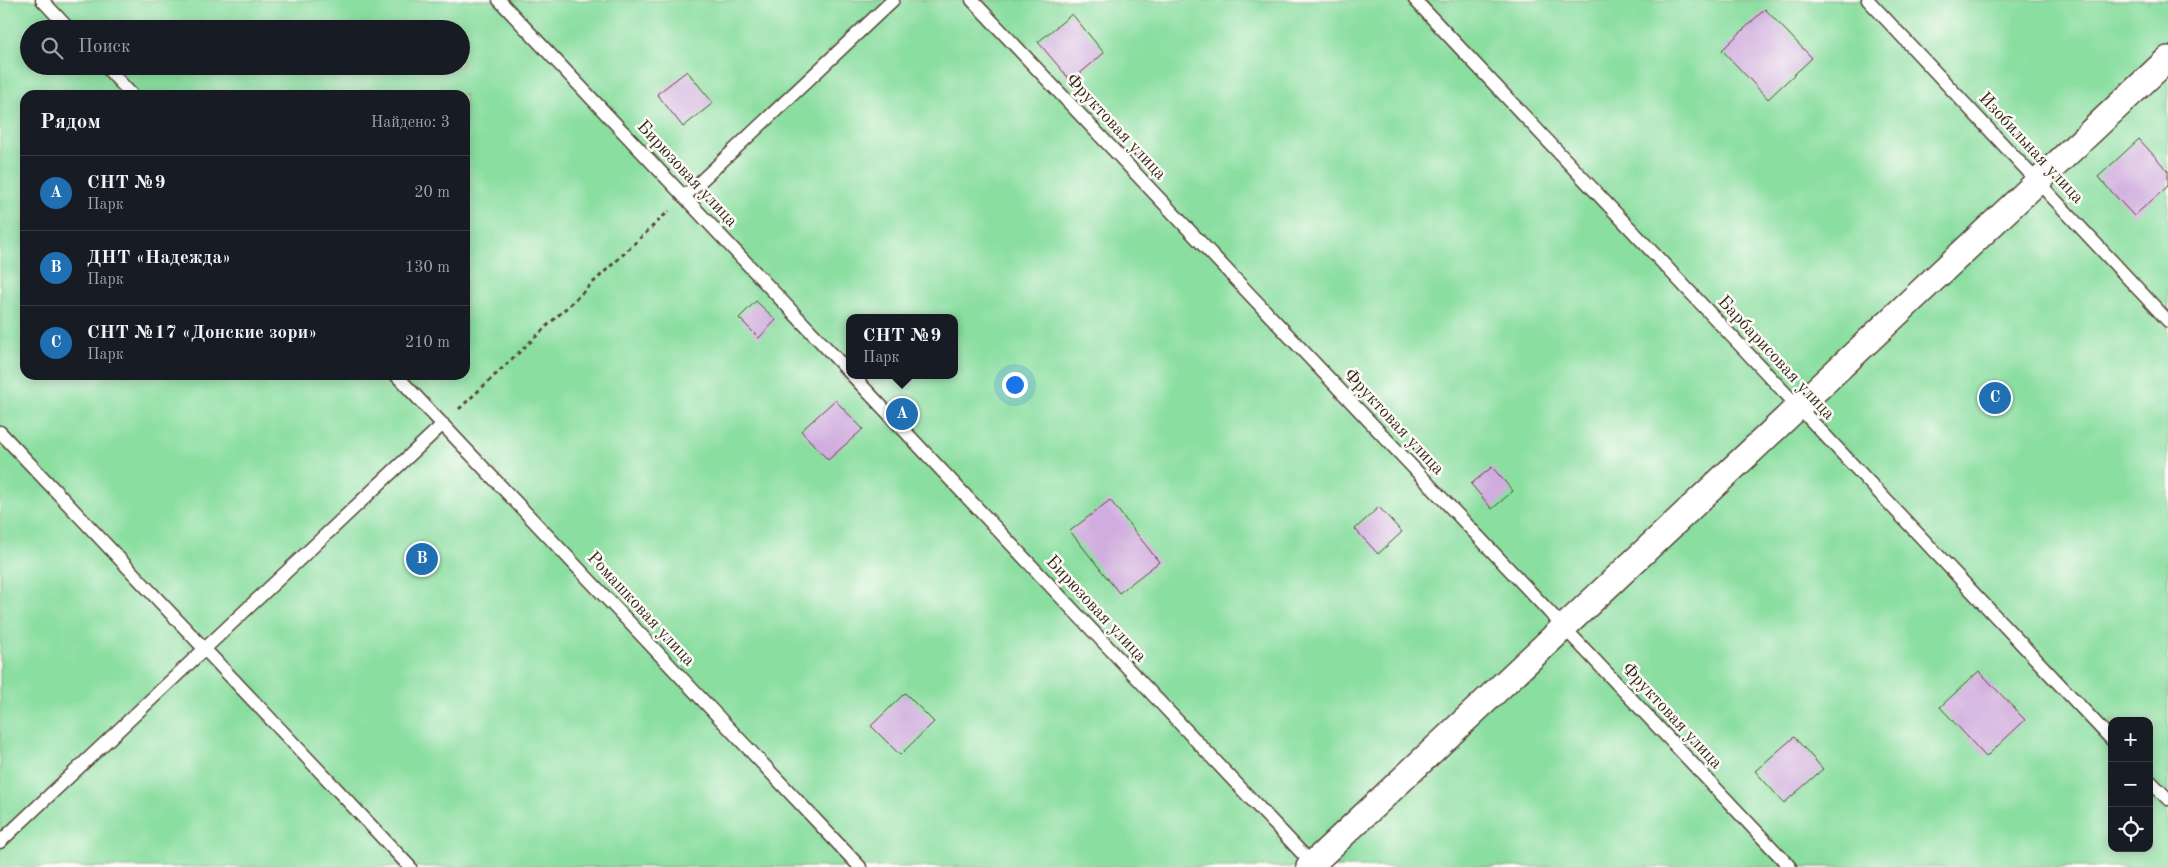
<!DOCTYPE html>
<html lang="ru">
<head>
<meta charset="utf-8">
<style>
  :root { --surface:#171b24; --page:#242831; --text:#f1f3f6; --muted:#9ea1a6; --line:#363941; --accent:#1f6fb2 }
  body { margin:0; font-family:"Old Standard TT",serif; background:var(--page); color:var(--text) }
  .controls { position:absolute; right:15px; bottom:15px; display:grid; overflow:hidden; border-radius:10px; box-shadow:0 2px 12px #0003 }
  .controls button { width:45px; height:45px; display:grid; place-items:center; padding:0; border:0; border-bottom:1px solid var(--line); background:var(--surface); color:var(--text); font:25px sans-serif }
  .you { position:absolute; left:1014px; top:384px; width:18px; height:18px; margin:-12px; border:4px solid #fff; border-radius:50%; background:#1a73e8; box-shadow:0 0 0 8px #1a73e833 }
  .badge { display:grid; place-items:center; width:32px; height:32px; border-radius:50%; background:var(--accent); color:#fff; font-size:16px; font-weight:700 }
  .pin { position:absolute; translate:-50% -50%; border:2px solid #fff; box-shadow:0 1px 5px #0006 }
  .popup { position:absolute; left:846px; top:314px; width:112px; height:65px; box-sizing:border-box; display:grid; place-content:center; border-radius:10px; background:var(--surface); filter:drop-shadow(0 1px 4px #0005); font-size:16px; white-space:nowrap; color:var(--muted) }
  .popup b { font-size:19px; color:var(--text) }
  .popup::after { content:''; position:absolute; left:50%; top:100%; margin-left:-10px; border:10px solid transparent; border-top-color:var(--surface) }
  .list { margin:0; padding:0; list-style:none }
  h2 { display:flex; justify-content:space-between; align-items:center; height:65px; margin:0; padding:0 20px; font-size:21px }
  h2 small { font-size:16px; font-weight:400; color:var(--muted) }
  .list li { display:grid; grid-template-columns:32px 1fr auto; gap:15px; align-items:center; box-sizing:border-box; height:75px; padding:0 20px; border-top:1px solid var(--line) }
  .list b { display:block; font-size:19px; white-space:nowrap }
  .list p { margin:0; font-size:16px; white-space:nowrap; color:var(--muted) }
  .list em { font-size:16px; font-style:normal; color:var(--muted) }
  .icon { flex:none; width:28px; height:28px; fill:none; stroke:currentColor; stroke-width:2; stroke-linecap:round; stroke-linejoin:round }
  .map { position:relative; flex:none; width:2168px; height:867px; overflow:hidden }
  .search { position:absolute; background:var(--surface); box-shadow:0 2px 12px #0003; left:20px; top:20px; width:450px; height:55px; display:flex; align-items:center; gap:12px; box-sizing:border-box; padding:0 18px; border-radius:28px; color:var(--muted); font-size:19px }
  .panel { position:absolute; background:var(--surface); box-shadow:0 2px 12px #0003; left:20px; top:90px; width:450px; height:290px; border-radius:15px }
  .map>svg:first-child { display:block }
  .green { fill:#8adea0; stroke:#62845f; fill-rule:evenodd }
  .building { fill:#d0adde }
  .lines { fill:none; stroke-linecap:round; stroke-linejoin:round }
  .lane-casing { stroke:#564537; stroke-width:15 }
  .street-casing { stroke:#564537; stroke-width:28 }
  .path { stroke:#564537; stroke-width:3; stroke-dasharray:4 4; stroke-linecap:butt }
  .lane { stroke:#fff; stroke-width:12 }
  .street { stroke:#fff; stroke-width:25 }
  .labels { text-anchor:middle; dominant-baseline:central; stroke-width:5; stroke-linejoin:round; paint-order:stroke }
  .street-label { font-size:18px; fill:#3b2a1e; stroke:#fdfcf7 }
</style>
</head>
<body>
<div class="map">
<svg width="2168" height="867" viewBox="0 0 2168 867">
  <rect width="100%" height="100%" fill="#fdfcf7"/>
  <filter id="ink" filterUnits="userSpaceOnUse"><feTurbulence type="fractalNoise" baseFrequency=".02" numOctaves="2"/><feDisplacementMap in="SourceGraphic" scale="10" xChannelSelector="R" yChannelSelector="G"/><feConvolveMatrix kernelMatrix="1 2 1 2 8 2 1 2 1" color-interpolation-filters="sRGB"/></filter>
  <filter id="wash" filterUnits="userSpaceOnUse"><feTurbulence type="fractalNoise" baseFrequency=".0096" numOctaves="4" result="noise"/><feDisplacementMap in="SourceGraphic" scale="20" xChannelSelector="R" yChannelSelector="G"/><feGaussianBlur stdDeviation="1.12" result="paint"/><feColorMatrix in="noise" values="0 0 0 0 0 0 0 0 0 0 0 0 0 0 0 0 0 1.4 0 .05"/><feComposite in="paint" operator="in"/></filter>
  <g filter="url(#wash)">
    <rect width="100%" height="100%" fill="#f0e1c3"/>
    <path class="green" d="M0 0H2168V867H0ZM29 29H461V66H29ZM25 95H465V375H25ZM850 318H954V375H850ZM2112 721H2149V848H2112Z"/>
    <g id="blocks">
      <path class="building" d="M1765 9 1812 58 1768 99 1722 50Z
        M1072 14 1104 53 1071 81 1038 42Z
        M687 71 713 103 683 127 657 94Z
        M2139 139 2168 171V186L2134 216 2098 177Z
        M756 301 776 320 759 338 739 318Z
        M835 400 863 429 828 460 801 431Z
        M1492 467 1513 491 1492 509 1471 484Z
        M1110 500 1159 562 1119 593 1070 531Z
        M1379 507 1402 532 1378 554 1355 529Z
        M1979 671 2025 720 1986 757 1940 707Z
        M905 693 934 722 900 755 871 726Z
        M1794 737 1823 769 1784 803 1755 771Z"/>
    </g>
  </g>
  <g filter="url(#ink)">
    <use href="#blocks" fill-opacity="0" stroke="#564537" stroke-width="1"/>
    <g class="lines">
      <g class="lane-casing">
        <path id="lane" d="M42 0 69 29
          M499 0 850 373
          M972 0 1790 867
          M1415 0 2112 740
          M1868 0 2168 321
          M105 66 132 95
          M684 197 893 0
          M396 375 860 867
          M852 375 1315 867
          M0 432 410 867
          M2149 780 2168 799
          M0 842 443 424"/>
      </g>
      <g class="street-casing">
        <path id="street" d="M1309 867 2168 59"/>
      </g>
      <path class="path" d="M459 409 669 211"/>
      <use href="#lane" class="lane"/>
      <use href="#street" class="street"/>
    </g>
  </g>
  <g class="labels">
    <g class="street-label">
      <text transform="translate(1116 127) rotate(47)">Фруктовая улица</text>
      <text transform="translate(2031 148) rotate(47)">Изобильная улица</text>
      <text transform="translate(687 174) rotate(47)">Бирюзовая улица</text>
      <text transform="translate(1776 358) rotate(47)">Барбарисовая улица</text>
      <text transform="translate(1394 422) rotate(47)">Фруктовая улица</text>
      <text transform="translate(641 609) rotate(47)">Ромашковая улица</text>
      <text transform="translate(1096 609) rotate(47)">Бирюзовая улица</text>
      <text transform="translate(1672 716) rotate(47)">Фруктовая улица</text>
    </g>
  </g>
</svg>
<div class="controls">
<button>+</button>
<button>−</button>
<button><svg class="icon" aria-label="locate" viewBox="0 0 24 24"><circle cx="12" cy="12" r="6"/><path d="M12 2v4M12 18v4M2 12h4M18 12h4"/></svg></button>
</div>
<div class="you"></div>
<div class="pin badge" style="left:902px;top:414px">A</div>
<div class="popup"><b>СНТ №9</b>Парк</div>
<div class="pin badge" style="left:422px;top:559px">B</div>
<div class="pin badge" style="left:1995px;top:398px">C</div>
<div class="search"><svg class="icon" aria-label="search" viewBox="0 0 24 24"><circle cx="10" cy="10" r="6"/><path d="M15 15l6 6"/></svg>Поиск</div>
<section class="panel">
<h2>Рядом<small>Найдено: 3</small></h2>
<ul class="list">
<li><span class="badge">A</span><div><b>СНТ №9</b><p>Парк</p></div><em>20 m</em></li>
<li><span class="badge">B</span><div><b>ДНТ «Надежда»</b><p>Парк</p></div><em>130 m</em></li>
<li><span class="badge">C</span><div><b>СНТ №17 «Донские зори»</b><p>Парк</p></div><em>210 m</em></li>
</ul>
</section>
</div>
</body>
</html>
